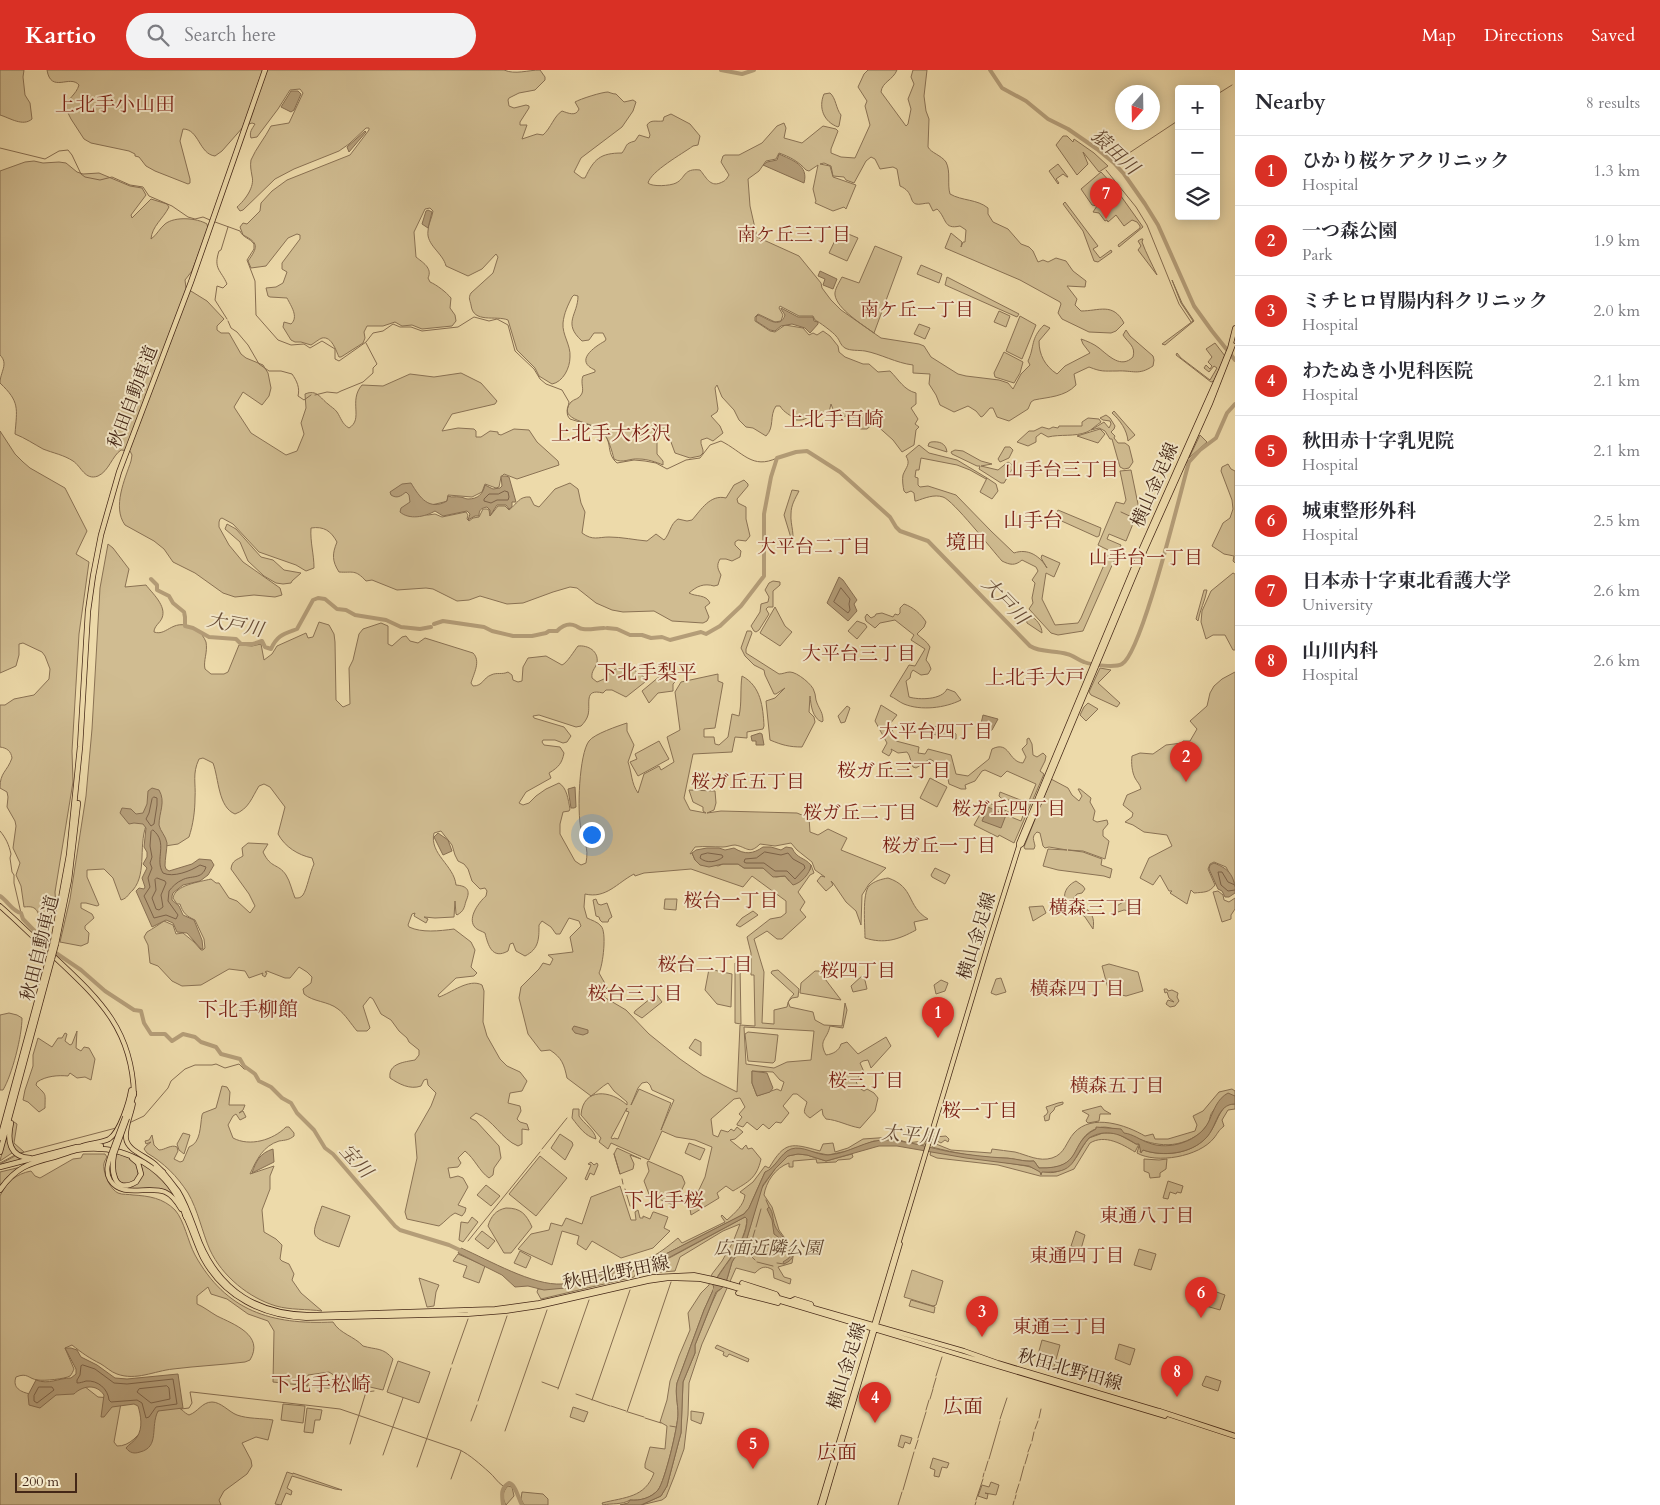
<!DOCTYPE html>
<html lang="en">
<head>
<meta charset="utf-8">
<style>
  :root { --surface:#fff; --page:#f2f2f3; --text:#2b2b33; --muted:#7c7c81; --line:#e1e1e2; --accent:#d93025 }
  body { margin:0; font-family:Cardo,"Noto Serif JP",serif; background:var(--page); color:var(--text) }
  .controls { position:absolute; right:15px; top:15px; display:grid; overflow:hidden; border-radius:5px; box-shadow:0 2px 12px #0003 }
  .controls button { width:45px; height:45px; display:grid; place-items:center; padding:0; border:0; border-bottom:1px solid var(--line); background:var(--surface); color:var(--text); font:25px sans-serif }
  .compass { position:absolute; left:1115px; top:15px; width:45px; height:45px; border-radius:50%; background:var(--surface); box-shadow:0 2px 12px #0003; rotate:200deg }
  .scale { position:absolute; left:15px; bottom:12px; width:62px; box-sizing:border-box; padding-left:5px; border:2px solid #442717; border-top:0; font-size:14px; line-height:18px; white-space:nowrap; color:#442717; -webkit-text-stroke:4px #f3e7c8; paint-order:stroke }
  .you { position:absolute; left:591px; top:764px; width:18px; height:18px; margin:-12px; border:4px solid #fff; border-radius:50%; background:#1a73e8; box-shadow:0 0 0 8px #1a73e833 }
  .badge { display:grid; place-items:center; width:32px; height:32px; border-radius:50%; background:var(--accent); color:#fff; font-size:16px; font-weight:700 }
  .pin { position:absolute; translate:-50% -41px; filter:drop-shadow(0 1px 2px #0008) }
  .pin::after { content:''; position:absolute; top:26px; width:18px; height:15px; background:inherit; clip-path:polygon(0 0,100% 0,50% 100%) }
  .list { margin:0; padding:0; list-style:none }
  h2 { display:flex; justify-content:space-between; align-items:center; height:65px; margin:0; padding:0 20px; font-size:21px }
  h2 small { font-size:16px; font-weight:400; color:var(--muted) }
  .list li { display:grid; grid-template-columns:32px 1fr auto; gap:15px; align-items:center; box-sizing:border-box; height:70px; padding:0 20px; border-top:1px solid var(--line) }
  .list b { display:block; font-size:19px; white-space:nowrap }
  .list p { margin:0; font-size:16px; white-space:nowrap; color:var(--muted) }
  .list em { font-size:16px; font-style:normal; color:var(--muted) }
  .icon { flex:none; width:28px; height:28px; fill:none; stroke:currentColor; stroke-width:2; stroke-linecap:round; stroke-linejoin:round }
  .map { position:relative; flex:none; width:1235px; height:1435px; overflow:hidden }
  header { display:flex; align-items:center; gap:30px; box-sizing:border-box; height:70px; padding:0 25px; background:var(--accent); color:#fff }
  header strong { font-size:24px }
  nav { display:flex; gap:28px; margin-inline-start:auto; font-size:18px }
  .search { width:350px; height:45px; background:var(--page); display:flex; align-items:center; gap:12px; box-sizing:border-box; padding:0 18px; border-radius:28px; color:var(--muted); font-size:19px }
  main { display:flex }
  aside { flex:1; background:var(--surface) }
  .map>svg:first-child { display:block }
  .green { fill:#d0bc91; stroke:#8a7254; fill-rule:evenodd }
  .water { fill:#b49d78; stroke:#876e51 }
  .lines { fill:none; stroke-linecap:round; stroke-linejoin:round }
  .shore { stroke:#7c6248; stroke-width:1 }
  .stream { stroke:#876e51; stroke-width:1 }
  .river { stroke:#b49d78; stroke-width:4 }
  .primary-casing { stroke:#442717; stroke-width:5.5 }
  .motorway-casing { stroke:#442717; stroke-width:6 }
  .primary { stroke:#eddaaa; stroke-width:4 }
  .motorway { stroke:#eddaaa; stroke-width:4.5 }
  .primary-bridge-casing { stroke:#442717; stroke-width:5.5; stroke-linecap:butt }
  .motorway-bridge-casing { stroke:#442717; stroke-width:6; stroke-linecap:butt }
  .primary-bridge { stroke:#eddaaa; stroke-width:4 }
  .motorway-bridge { stroke:#eddaaa; stroke-width:4.5 }
  .labels { text-anchor:middle; dominant-baseline:central; stroke-width:4; stroke-linejoin:round; paint-order:stroke }
  .street-label { font-size:18px; fill:#442717; stroke:#f3e7c8 }
  .park-label { font-size:18px; font-style:italic; fill:#60452f; stroke:#f3e7c8 }
  .water-label { font-size:19px; font-style:italic; fill:#664a34; stroke:#f3e7c8 }
  .neighbourhood-label { font-size:19px; fill:#7a1f14; stroke:#f3e7c8 }
  .quarter-label { font-size:20px; fill:#7a1f14; stroke:#f3e7c8 }
</style>
</head>
<body>
<header>
<strong>Kartio</strong>
<div class="search"><svg class="icon" aria-label="search" viewBox="0 0 24 24"><circle cx="10" cy="10" r="6"/><path d="M15 15l6 6"/></svg>Search here</div>
<nav><a>Map</a><a>Directions</a><a>Saved</a></nav>
</header>
<main>
<div class="map">
<svg width="1235" height="1435" viewBox="0 0 1235 1435">
  <rect width="100%" height="100%" fill="#eddaaa"/>
  <filter id="stains"><feTurbulence type="fractalNoise" baseFrequency=".004" numOctaves="4"/><feColorMatrix values="0 0 0 0 .2 0 0 0 0 .09 0 0 0 0 .02 0 0 0 .5 -.17"/></filter>
  <radialGradient id="worn" r=".72"><stop offset=".6" stop-color="#630" stop-opacity="0"/><stop offset="1" stop-color="#630" stop-opacity=".3"/></radialGradient>
  <path class="green" d="M0 0H24L23 7 25 25 30 33 32 49C23 57 10 48 0 45Z
    M47 0H504C515 5 528 0 540 0L545 7V10L535 20 519 23 509 28 508 30 509 36 514 38 526 35 529 36V38L520 52V55H527L522 69 537 64 543 65C551 58 554 46 562 41 568 43 576 47 579 39L575 32C580 29 602 22 608 22 611 23 613 24 616 24L624 32 633 30 636 32 633 41 622 57 581 88 574 102 582 108H585C594 89 600 83 622 83 628 75 624 74 635 71L639 65 649 68 650 65 647 55C651 49 656 52 663 51L664 47 671 44 690 54 700 66 698 75 693 76C682 84 651 101 648 113 652 117 670 116 676 113 686 108 683 98 700 100 706 107 710 117 720 113 725 111 726 110 729 105L721 92 723 86 725 85H739L762 73 777 56 784 53 786 58 784 68 802 73 823 56 836 59 838 61 831 79V83L841 87 855 88 870 55 865 36 867 31 858 17 864 4 868 0H897C893 10 882 12 881 22L906 56 908 54 911 39 908 29 914 14 911 7 913 0H927L924 26 926 41 929 49 928 77C931 83 941 85 946 92 951 102 947 114 950 124 962 131 977 129 988 138V144L993 152 1008 159 1021 174 1029 177 1033 181 1038 192 1043 190 1048 192 1056 188 1066 191 1073 201 1086 211 1085 217 1067 216 1077 229 1075 235 1081 241C1099 241 1113 232 1124 253L1116 261 1111 263 1089 262 1062 249 1058 243 1061 234 1060 232 1020 210 945 178 951 163 962 172 961 177 963 172H965L966 160 960 156C943 160 947 148 937 139L933 141 929 133C925 133 919 135 916 134 909 132 914 122 900 116L897 99 893 97 880 99 875 89 871 87 866 91 854 113 846 110 844 107 833 106 831 96 824 93 820 94 830 96 833 107 856 115 846 139 844 137 833 141 815 133 816 131 813 119 818 95 809 101 806 100C798 91 790 87 779 83L776 89 766 91 759 101 748 109 750 136 757 167 799 186 821 213 822 218 831 230 841 240 881 268 919 274 924 276 931 287 958 304 966 306 999 310 1008 313 1013 319 1021 304 1030 295 1028 291C1035 276 1030 269 1044 255L1050 258 1039 271C1039 285 1045 296 1057 304L1065 296 1090 283 1083 274 1081 269C1087 271 1094 274 1099 278 1109 286 1121 299 1133 287 1136 276 1128 273 1123 265L1126 260 1130 266 1153 286 1154 290 1153 296C1138 306 1133 300 1117 301 1103 301 1102 302 1089 297L1074 304 1076 315C1065 327 1048 327 1034 330L1031 332 1028 339 1009 351 997 347 993 338H990L983 346 981 347 976 341 968 336 954 342 940 335 936 325 929 314 930 304 913 303V295C896 293 881 284 865 281 859 280 850 281 845 278 840 275 840 270 836 266 834 263 818 251 815 250L813 246H799L780 236 779 238 783 245 781 251 775 252 758 244 755 247V251L770 261 775 262 785 255 803 258 809 265 813 263 817 265 823 261 830 266 838 276 839 282 845 287 863 294H869L878 302 890 301C899 310 904 320 916 323V334L911 338 918 349 915 354 919 357 916 360 914 375 902 382 893 370 874 353 867 359H861L852 355 854 344 852 342 846 346 839 347 834 342 831 334 829 342 816 346 812 345C806 348 804 351 796 350 791 345 784 343 780 336H776C769 346 775 357 766 366L753 358 746 357 739 350 734 340 722 327 717 315 715 318 718 339 717 342 711 346 720 356 723 363 713 371 707 368 701 370C700 375 704 379 703 383L700 386 690 388 675 383 668 364 664 359 660 360 657 371V384L663 391V395C656 392 647 389 639 389 629 388 623 394 614 389 612 381 608 367 602 361 594 352 555 351 571 332 574 329 579 329 581 325 585 320 580 313 583 306L595 302V300C574 291 594 277 605 271L606 269 603 263H594L589 270 582 271C562 253 578 245 578 226L574 225 572 227C568 235 564 243 563 253 562 265 571 275 570 287 570 298 563 312 552 314L539 306 535 298 517 280 508 250C496 245 473 254 471 235 470 230 468 228 471 223L493 203 498 187 496 184 482 199 468 206 446 196C443 183 426 175 428 161 428 154 432 148 433 141L430 138 425 139 414 162 416 187C422 192 433 198 428 208L430 212C437 215 446 222 451 228L450 238 455 245 456 251 452 256 422 259 412 255 402 256 395 252 383 256H367L364 262 365 268 363 273 341 287H339C336 281 332 266 322 268 319 269 313 274 311 275L301 272H295L291 270 283 257 284 252 291 254C299 247 291 236 287 228L270 227 268 226 266 218 276 217 283 213 287 202 282 199V193L300 169V165L297 164 288 168 266 196 251 198 248 191C258 177 259 173 243 165L240 157 243 153 247 154 260 141 261 133 272 121 287 110 350 85 369 60V58H366L349 74 339 81 294 99 275 109 243 140 240 141 237 137C245 130 255 117 252 106 251 100 250 96 251 90 256 78 265 68 271 56L289 53 303 23 300 19 290 20 278 39 257 67 251 68C249 62 252 59 255 54L252 53 244 56 222 81 215 86C199 84 199 59 183 59L180 71 190 109V113L188 114 155 101 146 96 139 87 135 86V84L129 81 91 73 84 69 71 49 65 37C68 28 76 25 79 15 70 4 51 24 47 0Z
    M830 23C836 28 836 39 841 45L839 56 838 57C824 52 818 38 824 24Z
    M1063 66H1067L1073 72 1074 69 1094 83 1108 96 1099 102 1083 82 1088 94 1077 105 1056 75Z
    M34 91 43 93 59 92 66 93 77 102 83 104 99 103 130 116 142 118 146 125 131 145 132 148 151 129 167 134 169 137C163 149 152 156 151 169 157 165 159 159 165 154 175 146 197 148 207 154L208 159 192 201 185 210 186 218 207 231 224 249 217 256V260L221 263H229L241 284 246 288 263 295 268 303 271 318 269 326 262 335 243 322 234 337 251 363 286 385 297 381 304 364 301 353 306 338 305 324C317 319 320 328 328 334 331 337 334 338 337 342 341 348 342 354 349 358 364 349 348 331 362 315L383 316 410 304 434 307 461 303 481 313 497 331 495 334 452 344 442 361 458 358 474 359 476 361V367H481L490 361 498 362V364L501 365 514 359 529 360 537 372 558 391 559 395 517 409 504 404 501 407 499 417 496 418 485 414 482 422 472 427 448 425 447 431 444 432 423 437 420 444 428 445 435 444 442 447 466 442 468 445 467 449 469 451 473 448 479 447 483 439H487L489 440 490 446 498 436H505L509 440C517 434 519 426 530 427L534 435 539 437 555 419 570 413 578 419 581 433 585 442 582 463C593 471 598 467 609 467 622 467 635 470 647 471L656 464 664 470C670 464 670 454 678 449L687 451 692 450C701 440 710 424 726 428L734 415 744 410 748 414V416L737 429 738 433 746 437V449L750 466 746 471 738 470 735 472V475L741 481 740 487 732 491 726 489H720C716 496 718 499 721 505L718 515 714 516C704 513 697 516 689 523 696 527 706 524 710 533L705 537 709 547 707 551 703 553 672 551 654 541 623 542 612 540 596 533 577 518 570 517 553 522 523 533 507 534 480 526 469 530 457 531 433 519 426 518 397 520 372 510 366 511C355 499 353 503 339 502 332 491 332 484 337 472 331 461 324 456 311 458 310 472 314 484 314 498L306 501 296 495 259 482 233 454 222 448 220 449 219 452V457L229 475 243 492 280 518 282 525 275 527 254 525 235 527 223 523 195 503 173 492 164 479 154 471 125 455C112 437 125 409 131 391L132 385 130 381 121 380C112 386 109 401 98 406 85 411 81 396 73 391 64 385 53 383 43 379 34 374 25 368 15 364 17 338 20 332 0 313 0 302 9 294 0 285V101L25 92Z
    M1058 94 1068 107H1067L1063 104 1056 109 1059 113 1058 114 1049 101Z
    M1101 102 1113 115 1143 157 1119 177 1118 175 1140 158V156L1137 152 1132 150 1124 156 1116 145 1108 152 1107 150 1105 151 1099 143 1093 142 1097 136 1092 135 1081 119Z
    M1065 132 1098 176 1093 179 1100 188 1111 180 1112 182 1098 192 1094 191 1083 161 1063 134Z
    M841 161 858 168 847 191 829 183 839 162Z
    M1141 169H1143L1142 172C1146 183 1152 194 1157 205L1138 180 1141 176 1138 171Z
    M875 176 902 187 874 263C863 255 837 239 835 225 834 220 840 211 842 207L859 213Z
    M921 195 942 204 939 213 917 204Z
    M947 207 1019 244 1017 247 945 215Z
    M1172 210 1182 233 1194 251 1165 275 1162 274 1193 251 1181 233Z
    M999 241 1010 246 1006 257 994 252Z
    M1020 246 1036 255 1022 289 1006 281Z
    M919 254 930 258 925 269 914 264Z
    M1215 273 1225 286 1214 311 1211 312 1176 285 1177 283 1181 288 1210 310 1217 298 1214 296 1209 302 1204 298 1206 295 1210 299 1212 296 1208 292 1212 287 1206 279Z
    M1004 282 1023 292 1020 303 1014 313 995 307 994 303Z
    M1114 341 1135 365 1128 371C1127 360 1120 350 1112 343Z
    M1106 345 1110 348 1115 356 1114 359 1111 362 1115 366 1114 368 1118 373H1125L1129 376 1133 392 1129 398 1124 399 1120 397 1112 369H1110L1105 361 1099 358 1091 360 1104 352 1109 358 1111 354 1110 351 1103 350 1100 348Z
    M1088 348 1099 349 1101 352C1096 355 1092 360 1087 362 1075 367 1060 364 1048 367L1041 363 1036 367V372L1028 376 1017 372 1029 361H1034L1042 357 1049 359 1053 357 1058 358 1059 356H1082V352Z
    M1100 359 1105 364 1098 373 1077 366Z
    M0 361 15 384 23 392 30 398 65 418 87 461 76 484 89 492 79 564 72 681 73 712 55 822 56 838 52 845 47 865 40 860 43 855C37 843 39 835 24 837L21 816 16 805 20 793 13 778 16 756 15 751 7 737 8 727 7 722 0 718C0 702 7 702 12 688 11 681 7 678 0 677V635H5L14 629 34 625 49 609 50 599 45 586 42 582 23 573 19 574V585L16 596 0 603Z
    M1200 365 1207 372 1189 388Z
    M931 372C939 371 946 373 947 382L928 376 929 373Z
    M919 375 929 383 957 390 987 408 986 409 970 400 957 395 921 388 919 400H916L915 407 918 408V415L920 417 928 416 956 425 991 461 1014 483C1028 478 1040 486 1047 498L1041 488 1042 485 1060 493 1054 507 1046 503 1042 529 1055 555 1078 553 1081 548 1110 481 1098 475 1116 432 1124 434 1126 430 1120 401 1131 400 1139 439 1126 471 1109 464 1107 469 1121 475 1083 561 1058 565 1051 563 1029 539 1033 533 1032 528 1035 513 1032 510 1038 501 1036 497 1022 490C1015 496 1010 495 1002 491 992 480 953 430 943 427 934 424 925 428 916 431H915L914 423 911 421 906 423 904 421C903 417 902 409 903 405 906 397 911 394 906 386Z
    M1005 377H1010L1013 380 1009 388 1000 392 998 389Z
    M955 380 963 381 981 391 992 394 981 396 998 400 1008 392 1014 396 1004 413H1001L979 399 980 396H977L952 384 951 382Z
    M1228 394 1231 399 1235 401V493L1233 491 1234 486 1224 484 1212 476 1223 453 1230 448 1233 439 1232 430 1221 401 1222 397Z
    M987 408 996 414 998 421 992 429 980 422Z
    M792 420 799 421C795 429 791 435 791 444 790 455 796 466 791 476L788 478 791 468 784 445Z
    M1058 440 1101 458 1099 466 1097 467 1055 448Z
    M227 454 236 459 261 487 273 490 284 500 301 503 292 511 291 513 283 514 276 513 264 506 248 491 240 472 225 459Z
    M108 474 113 478 129 499 125 517 146 515C152 523 167 536 162 548 160 553 154 556 154 562 168 567 173 545 197 560 201 563 204 567 206 572 208 582 203 591 205 599L211 604H224L228 602 239 575 252 576 261 574 264 590 272 584 277 576 306 563 308 568 313 567 319 552 329 555 334 564 335 572 336 630 343 637 350 634 349 598 353 590 359 564 363 559 381 553 388 556V574L392 576 402 567 406 566 410 571 418 573 425 568 473 583C481 591 474 603 471 613L473 616C483 616 483 608 491 605 497 602 502 605 508 602L512 605 513 610 518 612 522 611 523 597 528 588 546 586 562 595C567 593 574 581 578 576 588 575 599 581 597 593 595 599 591 601 592 608L597 612 604 609 615 599 634 600 643 606 645 612 626 627 612 620H606L603 623C583 618 591 634 588 645 587 649 584 653 581 656L576 657 539 645 533 646 534 648 564 657 571 666 567 672 563 673 555 670H543L542 672 544 675 560 677 564 683C562 693 559 697 549 703L551 708 526 722 519 733 523 735 529 733 536 726 546 719 559 713C567 718 568 729 570 739L569 741 563 742 560 754V764L575 791 581 795 586 793C589 776 584 774 581 759 577 742 579 684 589 671 594 664 618 656 627 653V661L634 675 628 692C632 703 631 713 638 723L644 704 659 696 661 700 674 692 667 667 680 660 675 622 681 612 718 604V611L723 613 715 658 704 659V667H714L715 674 719 675 728 667 732 644 739 646C742 633 740 619 742 606 761 616 763 637 764 656L763 659 747 662V668L735 667 732 682 693 684 684 728 690 740 706 743 703 741V737L693 732 689 720 715 721 716 733 714 740 707 743 721 741 797 743 809 748 810 762 818 765 828 759 847 768 841 780 886 798 869 814 862 825 861 855 856 841 846 832 833 813 831 811 833 815 826 821 817 811 821 806 825 807 815 800 812 792 797 780 791 773 775 776 760 774C749 785 747 777 735 775 731 775 727 777 723 777 713 777 705 776 695 777L690 784 692 783 695 790 718 796 723 794H738L744 798H763L769 802 771 805 776 807 785 806 789 811 810 800 811 795 814 803 810 805 798 822 805 832 800 840 806 847 782 869H777L767 861 754 869 764 902 762 953 774 954V940L787 937C788 931 790 928 794 924L771 903 772 901 778 900 799 919 798 927 792 928 788 932 790 937 813 942 815 950 824 955 842 956 845 933 847 940 843 958 830 956C827 970 818 970 826 985 833 984 839 981 841 974L847 972 858 984 886 967 891 976 871 998 868 990 863 991 860 993 864 1002 859 1004V1008L856 1011 858 1017 864 1021 867 1019 874 1023 878 1028 875 1041 860 1058C848 1056 838 1050 826 1049L823 1045 822 1039 810 1048C802 1042 804 1042 807 1032L797 1024H793L783 1036 789 1043 781 1053 776 1052 769 1059 763 1054 757 1060 747 1052 743 1057 737 1055V1054L742 1047 739 1044 745 1037 740 1028 734 1029 711 1049 713 1065 718 1067 721 1060 728 1062 731 1059 734 1061 737 1057 743 1062 735 1069 730 1070 741 1079H743V1078L746 1075 748 1079 752 1078 761 1089C757 1108 748 1112 733 1121L726 1116 717 1123 719 1128 691 1145 690 1139 705 1107 712 1077 695 1070 676 1067 662 1061 649 1090 611 1073 608 1079 599 1072 601 1068 581 1045C583 1017 611 1020 627 1035V1032L614 1021 608 1013C601 1017 597 1022 591 1026L567 1008C564 994 562 988 550 980L541 981 528 964 519 928 521 917 539 899 543 893 550 895 553 889 548 885 573 882 570 867 581 856 579 851 569 848 560 864H556L551 857 542 851 539 855C539 869 539 879 525 886L516 881 513 873 510 874 508 881C492 890 488 875 485 863 482 861 476 860 474 856 468 847 479 832 486 826L487 821 485 818 480 819 472 811 468 799 464 794 458 791 455 785 452 775 441 761 434 763C429 784 454 795 456 815 467 816 471 820 466 831 464 838 464 841 457 845L456 844 455 831 454 847 435 848 424 847 428 849 426 853 414 846 415 843 412 844 408 855 409 857C422 863 439 861 454 859L471 872 475 880 471 897 477 903 474 906 456 908 438 925 439 927C451 923 469 908 482 915L484 921 483 952 487 966 500 989 507 996 520 1002 527 1011 522 1021 510 1023 508 1033 520 1036 521 1041 517 1049 520 1052 527 1054 529 1060 522 1059V1074L518 1076C501 1069 494 1050 476 1043L470 1048 476 1051 499 1076 501 1088 494 1098 493 1105 489 1108C479 1101 475 1089 465 1081L458 1088 461 1093 458 1097 448 1098 450 1108 458 1106 463 1108 468 1117 458 1135 466 1138 465 1142 462 1146 455 1143C449 1146 445 1152 439 1156L407 1149 405 1142 417 1088 415 1064 431 1036 436 1023 428 1015 427 1009 424 1010 421 1016C410 1020 399 1014 390 1008 388 993 405 992 415 990L419 985V980L409 972 407 968 399 961 391 950 381 944 373 929 370 927 363 936 370 958 367 961H357C351 954 345 944 338 939 328 931 313 932 304 924L303 919 311 913 312 907 307 902 299 897 290 908H285L267 901 265 902 267 903 265 907 262 905 263 903 249 908 245 901 229 899 201 915 182 916 172 911 158 896 150 893 148 875 144 867 147 862C154 858 158 855 164 851L173 855 176 864 183 863 194 872 201 880H203L205 878 204 869 195 850C186 846 183 843 180 834H177L173 828C175 815 199 812 211 809L216 813H219L229 828 237 831 250 843 255 836 249 824 231 799C232 790 237 790 243 786L242 778 248 773 268 774 263 782C271 799 278 793 286 805 290 811 292 821 295 828 299 828 300 828 303 825 307 819 310 802 314 794L312 788C298 785 285 777 278 764L285 737 270 717 264 714 259 716C252 727 249 739 235 744 218 737 219 709 213 693L203 688 199 689C192 704 196 713 195 728 195 741 193 755 189 767L178 774 165 776 148 751C137 773 148 802 133 820 128 824 128 828 121 830L113 808 104 799 87 800V807L99 835 97 836 86 833H81V838L92 844 94 848 85 856V859L89 863 88 873 81 876 60 872 70 829 86 726 92 659 100 518ZM691 799 743 817 752 806 786 831V843L781 847 770 849 747 867 751 883V905H754L755 956 740 955 737 1022 703 1005 680 989 649 964 626 940 604 927 607 917 599 903C603 895 607 862 601 856 598 852 591 850 587 848L584 837 585 824C606 829 617 813 634 804L635 806 644 803ZM744 957 814 961 811 990 787 992 774 998 746 994ZM752 1001 773 1002 780 1010 784 1012 781 1021 777 1019 757 1026 752 1013ZM647 1012 650 1015 652 1020 674 1030 661 1060 671 1033 639 1019 631 1035 638 1018 642 1013ZM627 1038 626 1041 629 1042 618 1069 614 1068 613 1069 611 1068Z
    M1233 503 1235 504V580H1233L1225 565H1213L1206 569 1201 552 1202 541 1211 521Z
    M773 511 780 512V515L773 521V537H768L766 539 769 544 759 560 756 562 754 561 751 556 760 542 761 534 768 532 769 527 765 520 769 513Z
    M1204 520H1207C1205 531 1200 540 1198 551L1196 549Z
    M904 534C913 537 921 544 926 552L924 557 917 564C922 569 927 571 930 577L926 590 929 594 931 599 928 604 921 605 913 600 911 603 910 608 906 611 909 627C919 630 942 630 947 619L955 622 961 630C945 638 921 641 904 634 899 632 895 628 890 626L909 595 915 596 925 579 911 570 914 565 895 550 880 553 875 558 866 551 865 547 867 544 871 548 875 546 876 544 882 543 893 547 895 544 898 545 900 543V538Z
    M775 537 785 556 792 562 780 576 760 563Z
    M1030 546C1036 548 1042 556 1042 563L1027 553 1026 548Z
    M857 551 865 554 867 557 857 569 848 561Z
    M747 561H751L752 563 746 579V583L779 604C783 604 786 602 790 602 797 602 813 615 814 621 816 625 815 629 817 633 820 640 823 643 823 651L822 652C812 648 811 635 810 626L809 642 814 647 815 652 802 677C789 677 782 675 770 670L766 631 775 628 785 618 776 624H774L765 605 764 600 754 595 745 586 741 578Z
    M1100 598 1111 600 1098 613 1120 633 1117 637 1091 625 1089 622Z
    M664 600 678 609 673 614V621L658 623 649 633 642 621 660 606Z
    M1235 602V814L1226 797 1214 792 1210 794 1208 799 1215 815C1209 823 1204 822 1194 823L1191 820 1187 834 1170 823 1172 821H1169L1160 805 1153 815 1140 808 1149 788 1172 776 1167 765 1144 762 1133 755 1125 752 1132 747 1133 743 1123 735 1127 725 1141 719C1140 714 1137 712 1135 708 1132 702 1131 693 1132 686L1140 683 1153 684 1166 675 1182 673 1183 671H1190L1197 659 1190 651 1207 636 1210 623 1214 616 1222 609Z
    M1088 633 1098 639 1086 651 1080 645 1084 637Z
    M881 635 897 645 890 654 896 671 919 677 918 683 925 684 928 679 951 685 956 704 968 706 989 689 992 679C1010 670 1008 692 1023 693L1026 687 1022 679 1027 674V669L1029 668 1032 674 1033 685 1037 687 1043 683 1046 686 1045 691 1040 701 1044 704 1014 773 999 765 998 767 974 755 987 732 1013 744 1011 747 1021 751 1027 735C1022 734 1019 732 1014 731 1007 728 1005 733 999 726L1000 722 1028 733 1036 714 1007 701 1001 707 985 700 982 701 975 711 965 715 966 719H961L949 714 946 699 930 689 916 698 913 697 909 685 907 682 898 683 891 679 892 681 889 686 882 682 887 673 875 651Z
    M847 636 850 638 845 652 841 653 838 646Z
    M946 656 956 664V669L927 663V657Z
    M659 671 669 689 638 706 630 692 637 689 635 684Z
    M930 708 947 717 937 737 920 728Z
    M1051 709 1068 718 1072 725 1079 731 1082 726 1078 719H1080L1091 728 1090 732 1095 741 1093 750 1097 752 1107 750 1108 754 1103 760V766L1109 771 1105 789 1083 781 1068 780 1083 782 1102 789 1101 795 1112 799 1110 808 1104 806 1058 800 1043 796 1048 779 1067 780 1049 777 1045 778 1043 776 1040 763 1037 762C1031 767 1034 770 1035 776L1034 779H1025L1024 777Z
    M935 798 950 805 945 814 932 807 931 805Z
    M888 808C915 817 906 836 928 849L914 852 916 860C898 870 884 874 865 868 865 856 862 824 869 816 874 811 882 809 888 808Z
    M1076 811 1083 816 1085 819 1082 823 1077 824 1070 833H1067C1061 825 1067 815 1076 811Z
    M1218 821 1223 825 1224 830 1229 832 1235 828V839L1231 845V849L1222 852 1213 822Z
    M596 829 598 834 601 835 607 833 612 847 609 849 608 852H602L600 850 599 847 596 846 593 830Z
    M665 829H677L676 840 664 839Z
    M1128 829 1133 830 1142 840 1141 841 1135 842 1124 840 1118 842 1115 837Z
    M1043 836 1046 843 1033 851 1029 837Z
    M1080 837C1092 839 1095 849 1093 859L1085 847 1079 842Z
    M753 841 758 845 740 857 736 855 742 848Z
    M735 893 740 894 741 954 735 953Z
    M1109 894 1138 902 1143 921 1126 926 1109 922 1102 896Z
    M709 899 732 904 731 937 717 934 705 920Z
    M815 901H819L841 930 800 923 801 913Z
    M863 905 864 906 867 919 853 922 851 916Z
    M1001 908 1006 922 996 925 991 923 996 909Z
    M941 910 948 913 945 921 936 924 934 915Z
    M1164 919H1167L1168 921 1172 920 1178 923 1177 927 1179 931 1175 936 1170 937 1166 934 1168 930 1174 932 1169 928 1167 922 1165 923Z
    M656 924 662 932 642 948 634 943 635 941Z
    M9 943 17 945 22 948C22 966 12 1005 3 1020H0V945Z
    M77 961 76 978 81 981 84 977 89 978 95 989 91 1010 85 1007 77 1008 70 1003 68 1006C58 1005 46 1006 37 1012L36 1015C47 1026 45 1022 45 1038L39 1042 28 1032 23 1030 25 1020 33 996V985L38 968 52 977 58 968H62L65 963 67 964 65 971 70 975 72 974Z
    M748 962 778 965 775 991 773 993 748 991 745 964Z
    M695 969 701 972V986L689 978Z
    M222 1016 227 1017 230 1022 229 1035H245L243 1040 239 1043 243 1041 246 1047 240 1050 236 1044 233 1046 228 1055 233 1068C250 1077 273 1070 286 1057H289L294 1063V1066C289 1070 286 1070 279 1071 263 1076 257 1089 250 1104L274 1096 270 1106V1119L262 1140 264 1162 276 1169 282 1175 280 1189 282 1191 289 1194 294 1204 292 1210 301 1223 322 1241C307 1239 290 1240 276 1236 249 1228 222 1206 210 1180 202 1162 198 1140 188 1123 177 1106 164 1093 147 1083L144 1079 146 1076 151 1072 146 1074 145 1071 149 1070 152 1065 154 1075 159 1080C165 1080 171 1074 177 1077L178 1081 174 1089 180 1092 183 1091 189 1077C201 1073 200 1056 202 1045L203 1043 216 1038Z
    M1232 1019 1235 1021V1026C1229 1030 1217 1035 1213 1041 1210 1044 1210 1049 1209 1052 1206 1057 1201 1063 1196 1066 1170 1082 1148 1073 1123 1063 1116 1060 1107 1055 1098 1058 1068 1068 1087 1100 1039 1098L1034 1091C1023 1092 1013 1088 1003 1088 980 1088 955 1083 932 1077L935 1067 946 1066 949 1069 948 1072 945 1070 941 1073 937 1071 936 1074 951 1080 991 1083 992 1079C1000 1080 1007 1081 1015 1082 1027 1085 1039 1092 1052 1088 1065 1084 1066 1072 1074 1063 1092 1043 1126 1055 1145 1066L1153 1064 1155 1069H1168L1195 1061 1197 1055 1193 1046 1203 1041 1219 1022Z
    M1058 1033 1063 1032V1034L1055 1037 1054 1040 1050 1044 1049 1050 1045 1051 1044 1046 1046 1045 1048 1042 1046 1037Z
    M1228 1034H1235V1039L1228 1040 1222 1050 1224 1056C1218 1061 1218 1063 1214 1068 1199 1087 1156 1094 1137 1083L1139 1076 1141 1079 1140 1082 1143 1080C1166 1088 1198 1083 1211 1061 1217 1052 1219 1041 1228 1034Z
    M1101 1036 1104 1040 1111 1044H1100L1099 1051 1088 1053 1086 1051 1089 1045 1082 1041Z
    M573 1039H579V1046C584 1054 595 1060 596 1069 585 1066 579 1057 572 1048Z
    M14 1052 17 1054 14 1073 24 1082 18 1084C11 1073 8 1063 14 1052Z
    M9 1054V1075L25 1090 0 1096V1094L15 1086 12 1083 0 1091Z
    M183 1063 190 1065 184 1084 179 1080 177 1074Z
    M1103 1063H1116L1136 1074H1139L1135 1082C1122 1074 1105 1064 1090 1073L1074 1099 1057 1106H1040L998 1095 937 1088 930 1085 931 1081C963 1087 994 1090 1026 1096 1037 1098 1047 1106 1059 1101 1076 1096 1079 1079 1089 1068Z
    M560 1064 572 1072 573 1075 565 1090 551 1078Z
    M892 1067 908 1073 922 1071 924 1068H927L924 1075 874 1071 847 1081 828 1085 799 1079 787 1081 769 1101 765 1102 749 1138 744 1144 654 1190 643 1193 644 1190C658 1185 667 1177 678 1168L682 1173 725 1152 721 1146 722 1145 727 1150C735 1143 744 1135 745 1125L740 1122 753 1112 765 1096 769 1098C785 1071 791 1073 820 1081L823 1074 833 1073 835 1082 848 1078 863 1069Z
    M689 1073 705 1079 700 1090 685 1083Z
    M617 1078 641 1089 630 1085 634 1094 633 1099 620 1104 614 1084Z
    M116 1083C133 1088 143 1092 136 1111L126 1115 119 1111 114 1100Z
    M83 1084H105L107 1087C105 1090 103 1094 104 1098 104 1105 111 1120 118 1123 123 1125 128 1124 133 1125 149 1126 163 1128 175 1140 184 1150 188 1172 195 1185 226 1241 271 1255 333 1252 340 1264 354 1266 363 1276 376 1280 383 1277 393 1289L383 1320 370 1317 358 1312 349 1315 329 1302 308 1305V1316L273 1312 274 1261 268 1251 248 1244 227 1229 211 1224 208 1217 197 1226V1234C204 1237 210 1242 217 1246 233 1254 265 1265 250 1290L245 1292C221 1295 197 1296 173 1299 154 1301 136 1311 117 1304 111 1302 106 1297 101 1294 89 1288 82 1283 72 1275L65 1278 74 1299C73 1301 72 1304 70 1306 65 1309 44 1311 38 1310 28 1309 28 1302 16 1307 12 1318 21 1322 30 1324L84 1316 98 1327 111 1328 121 1333 114 1372 117 1376C143 1377 153 1328 176 1336 180 1337 184 1343 189 1345 198 1342 202 1332 212 1332 221 1332 229 1342 237 1345 248 1349 261 1348 273 1350L268 1370 256 1367 242 1373 251 1390 252 1396 247 1404 224 1421 219 1430 221 1435H0V1126C6 1112 16 1104 31 1101L35 1106 40 1108 73 1089 81 1088Z
    M798 1084 807 1085 826 1091 852 1084 853 1087 850 1089 838 1090 836 1092 817 1093 816 1089 793 1091V1097H789V1093C775 1098 766 1112 764 1125L772 1137 779 1160 794 1181 792 1193 778 1197 784 1207 791 1209 790 1214 774 1208 773 1200C765 1195 761 1197 755 1203L736 1198 702 1274 689 1313 688 1345 684 1379 674 1407 666 1427 662 1430 641 1435 661 1426 667 1416 681 1363 683 1312 695 1283V1275L711 1235 717 1222 722 1218 727 1209 732 1192 747 1168 761 1119 775 1099 788 1086Z
    M112 1085 116 1112C119 1114 124 1117 128 1117 138 1118 142 1105 142 1098L135 1089 155 1102 174 1124 172 1125 159 1119 148 1118 127 1120 113 1113 108 1103Z
    M540 1086 567 1108 536 1146 509 1124Z
    M1144 1089 1159 1090 1167 1089 1166 1099 1160 1103V1107L1150 1108 1149 1103 1144 1101Z
    M648 1091 682 1106 685 1113 676 1132 673 1135 654 1127 653 1128 650 1127 644 1111 649 1101 647 1093Z
    M591 1092 594 1095 597 1093 598 1095 594 1105 590 1103 587 1110 585 1109 591 1095 588 1094Z
    M21 1097 7 1107 0 1116V1102Z
    M1168 1111 1183 1116 1181 1123 1177 1122 1176 1124 1170 1122 1168 1129 1163 1128Z
    M486 1115 500 1126 491 1136 477 1125Z
    M620 1116 631 1150H636L635 1142 638 1140 640 1148H643V1146L650 1149 653 1142H654L668 1147 664 1158 670 1161 653 1178 621 1188 592 1171 586 1180 577 1174 579 1166 562 1161 552 1195 518 1179 531 1164 549 1160 551 1153 562 1156 566 1148 582 1154 591 1127Z
    M322 1136 350 1146 339 1177C307 1166 312 1167 322 1136Z
    M506 1138C521 1138 526 1144 532 1157L511 1183H504L488 1156C491 1146 496 1140 506 1138Z
    M472 1147 478 1152 463 1172 459 1170 461 1152 468 1153Z
    M745 1147 747 1149C746 1173 724 1194 713 1214L714 1218 704 1240 677 1313C675 1324 678 1334 678 1344 678 1356 665 1411 658 1420 651 1428 640 1431 630 1430 622 1435 612 1433 603 1435L602 1433C625 1427 645 1428 654 1403L645 1398V1394L650 1377 665 1379 667 1356 660 1352 667 1330 670 1311 679 1286 690 1260 688 1243 701 1223 709 1215 712 1204 722 1191 733 1172 740 1154 723 1161 680 1187 675 1201 648 1203 645 1201 644 1198 655 1195 673 1186Z
    M482 1161 495 1171 488 1179 475 1169Z
    M1076 1161 1085 1165 1081 1179 1071 1176Z
    M1139 1179 1156 1184 1151 1200 1134 1195Z
    M520 1181 531 1187 526 1198 514 1193Z
    M458 1184 485 1196 479 1213 463 1207 467 1196 453 1191Z
    M638 1200 634 1207 541 1229 537 1222 538 1219 565 1218Z
    M912 1200 943 1211 936 1235 933 1236 904 1227Z
    M419 1208 439 1215 436 1222 434 1236 427 1237Z
    M1211 1220 1225 1225 1220 1240 1206 1236Z
    M911 1230 935 1237 934 1243 909 1236Z
    M1042 1270 1060 1275 1054 1297 1036 1292Z
    M1119 1274 1135 1279 1130 1295 1115 1289Z
    M717 1275 749 1289 748 1292 729 1284 727 1287 723 1285 724 1282 715 1278Z
    M398 1291 430 1302 419 1333 387 1322Z
    M1206 1306 1221 1311 1218 1321 1203 1316 1202 1315Z
    M283 1334 305 1336 303 1353 281 1350Z
    M573 1337 588 1342 584 1352 570 1347Z
    M307 1338 322 1340 320 1350H315L313 1363 304 1362Z
    M691 1341 704 1343 701 1354 691 1350Z
    M901 1365 912 1368 910 1374 905 1372 903 1378 898 1376Z
    M933 1388 949 1393 947 1398 942 1397 939 1407 934 1406 935 1400 930 1398Z
    M287 1402 293 1404V1403L342 1420 335 1419 292 1406 287 1418 292 1421 291 1425 286 1423 281 1435 275 1434Z
    M991 1412 999 1415 996 1425 985 1423 988 1424 987 1429 978 1426 982 1415 989 1417Z
    M508 1416 512 1417 514 1426 506 1435C502 1428 502 1422 508 1416Z
    M522 1422 543 1424 548 1429V1435H524L521 1429Z"/>
  <path class="water" d="M291 21H298L301 24 294 40 291 42 281 37Z
    M365 61 366 62 349 82 347 77Z
    M779 84C792 90 809 95 804 113L763 95 767 92 777 90Z
    M428 140 432 142 428 158 422 154 426 141Z
    M820 201 837 209 833 219 823 215 825 209 818 206Z
    M781 238 798 247H813L814 251 818 252V254L810 263 805 258 792 254 781 256 775 261 770 260 756 251V247L758 245C767 248 780 260 785 245L781 239Z
    M501 406H506L509 407 516 432H512V437L509 439 506 435H497L490 446V440L487 437C481 438 479 440 479 446H475L468 450 470 444 467 441 443 446 435 441C425 447 409 450 400 442L401 438 410 432 409 425 406 422C401 426 397 429 391 425L390 422 402 414 411 413C420 428 429 441 447 431L448 426C453 428 455 426 460 427 463 427 465 429 468 429 478 429 483 424 485 415L493 419 500 418 502 416Z
    M839 507 843 510 857 530 854 534 857 541 848 551 827 533Z
    M983 645 998 649 992 660 983 664 979 662Z
    M760 663 762 664 764 675H756V671H752L751 666Z
    M575 717 576 737 574 738H571L568 719Z
    M152 718 159 720C166 732 159 742 159 755 160 761 166 766 167 773 167 779 165 789 165 796L166 799 169 801 192 794 199 789 211 790 214 795 208 805 200 811 183 815 173 823 172 826V830L179 836 183 845 194 850 202 870 203 879H201L187 863 177 862 173 853 166 850 152 857 136 821 139 818 144 819 145 817 142 808 147 798 143 794 147 787V782L144 777 146 758 143 754 134 753 129 754 120 743 122 738 131 739 136 744 143 743 147 734 148 721Z
    M988 737 1006 745 1001 758 982 751Z
    M438 763 448 770 452 781 443 785 434 767Z
    M763 777H771L781 780 786 777 792 778C797 789 804 787 811 795 810 804 801 813 793 815L785 806 773 807 763 798H744L738 794H723L709 797 700 795 695 790 692 783 696 780 707 778H719L725 780 734 778C745 785 753 784 763 777Z
    M1214 793C1230 799 1235 807 1235 823L1229 827H1225L1222 821 1218 819 1209 799 1210 795Z
    M574 956 588 960V963L583 965 575 963 572 959Z
    M752 1001 767 1003 773 1018 770 1022 757 1026 752 1013Z
    M1228 1023 1235 1026V1034C1217 1034 1217 1057 1206 1068 1191 1084 1163 1087 1143 1080L1141 1083 1139 1074H1136C1121 1064 1106 1058 1089 1068 1071 1089 1077 1104 1042 1102L1041 1105 1040 1102 1029 1096 966 1088 897 1076H879L826 1091 807 1085 798 1084 788 1086 775 1099 763 1115 747 1168 732 1192 727 1209 722 1218 716 1222 695 1275V1283L683 1312 681 1363 667 1416 661 1426 641 1435H620L628 1433 630 1430C640 1431 651 1428 658 1420 665 1411 678 1356 678 1344 678 1334 675 1324 677 1313L704 1240 714 1218 713 1215C724 1194 747 1173 747 1149L745 1147 655 1195 565 1218 544 1220 528 1216 515 1217 502 1205 458 1183 461 1178C489 1190 533 1216 562 1214L654 1190 744 1144 749 1138 765 1102C776 1098 780 1083 791 1079 803 1075 815 1085 828 1085 849 1084 866 1069 887 1070 909 1071 930 1078 951 1082 969 1085 987 1087 1004 1088 1015 1088 1023 1092 1034 1091L1039 1098C1085 1099 1067 1073 1096 1059V1057L1121 1059 1124 1063C1133 1064 1140 1070 1149 1073 1169 1081 1200 1071 1209 1051 1214 1040 1217 1029 1228 1023Z
    M273 1079 274 1092 252 1103C256 1091 260 1083 273 1079Z
    M769 1137C774 1143 772 1149 775 1156 780 1168 807 1184 784 1194L783 1192 789 1188 791 1183 782 1170 774 1164 772 1150 767 1139Z
    M65 1278H71L77 1280 81 1287 97 1295 115 1308 127 1309 178 1304 183 1338 158 1341C150 1357 160 1377 140 1382 134 1384 130 1383 126 1378 129 1374 134 1372 137 1367 143 1358 141 1346 138 1336L134 1334 112 1337 104 1347H101L104 1325C96 1313 82 1316 74 1324L56 1325 40 1338 29 1335 28 1325 36 1310C49 1315 58 1308 71 1308L76 1304V1299Z"/>
  <g class="lines">
    <path class="shore" d="M505 421 508 422 509 427 508 430H497L491 433 484 431V429L489 424H498Z
      M841 518 850 529 849 534 850 540 848 543 834 532Z
      M154 727 157 728V735L154 754 151 756 146 749 149 743 152 729Z
      M153 760C169 773 154 789 163 803 173 808 191 801 200 795L206 797C202 810 191 805 182 810 177 812 172 817 169 821L168 831 178 845 176 849 166 845 154 848 144 826 150 817 148 808 152 798 150 793 152 787 150 776 151 762Z
      M765 782 781 785 788 783 793 789 804 795 805 798 795 809 787 801H775L764 793H746L744 792 745 789 756 788Z
      M708 783 722 785 723 787C717 792 707 794 700 788L701 785Z
      M157 808 165 811 166 813 161 825 163 837 159 840 156 839 152 828 156 820 155 810Z
      M1235 815 1228 812 1222 802H1218L1221 815 1228 821 1235 820
      M83 1295 95 1299 114 1313 127 1314 173 1309 177 1334 156 1337 149 1347 146 1348 142 1333 137 1330 111 1332 109 1330C108 1319 98 1310 86 1311 83 1312 80 1313 77 1313V1310L80 1305 81 1296Z
      M167 1316 169 1318 170 1329 151 1333 137 1322 139 1319Z
      M39 1317H52L54 1320 37 1333 34 1331V1326Z"/>
    <path class="stream" d="M1216 25 1232 15
      M0 78 45 89 59 81 68 80 72 85 81 104 85 107 100 110 112 107 130 115 143 117 149 126 172 136 188 147 195 149 203 147 210 150
      M1114 93 1179 50
      M1106 100 1136 137 1147 155 1179 234 1191 252
      M215 152 240 161C243 168 250 168 254 174V179L247 190 255 211 256 245 278 270 291 275 304 274 310 278 322 271 335 279V289L339 291 366 272 373 263 383 261 393 254 400 257H411L422 261 458 257 474 247 489 251 497 249 508 255 515 281 534 299 540 309 546 314 562 320 569 332C568 338 565 344 570 349 585 354 606 357 609 375 610 382 611 388 617 393L634 390 645 391 656 393 667 399 686 390 700 388 710 375 721 371C743 382 752 400 777 388
      M227 249 215 230 217 216 223 218 227 214C221 200 213 199 219 181L221 180 228 157
      M228 251 231 258 237 262 248 275 259 294 269 301H281L292 304C297 311 300 318 298 326L304 330 311 325
      M315 325 327 322 337 323 341 321 363 312 373 303V298L377 294 366 273
      M1121 442 1136 449
      M0 761C6 768 9 775 11 784L10 788 12 802 14 805V813L21 843
      M129 1053 144 1046 168 1018 171 1011 185 999 195 995H212L216 994 225 998 239 994 244 999H248
      M542 1079 567 1048
      M21 1083 116 1058
      M614 1084 620 1104
      M0 1093 15 1085
      M622 1109 623 1114
      M625 1119 630 1136
      M766 1130 769 1137
      M756 1157 761 1139
      M468 1171 540 1082
      M749 1180 755 1160
      M750 1185 755 1190
      M757 1192 773 1196
      M777 1193 784 1194
      M452 1294 468 1249
      M936 1306 942 1287
      M542 1312 558 1318
      M307 1316 347 1320
      M933 1318 936 1308
      M558 1319 589 1230
      M350 1320 364 1322
      M576 1324 610 1336
      M930 1329 933 1319
      M592 1330 630 1220
      M478 1331 507 1246
      M611 1336 626 1341
      M181 1339 189 1338 192 1333 190 1322H192L340 1339 460 1380C470 1385 480 1394 489 1402 494 1406 497 1412 503 1416
      M926 1340 929 1330
      M627 1342 671 1212
      M628 1342 644 1347
      M645 1348 661 1353
      M1039 1348 1041 1339
      M1000 1349 1007 1328
      M471 1351 477 1335
      M670 1356 676 1357
      M1035 1359 1038 1351
      M505 1361 547 1240
      M918 1368 926 1342
      M1032 1371 1034 1362
      M350 1374 366 1322 374 1321
      M915 1379 918 1370
      M1028 1382 1031 1374
      M383 1385 403 1328
      M989 1389 1000 1351
      M1025 1394 1028 1384
      M417 1397 451 1298
      M985 1401 988 1391
      M983 1407 984 1403
      M451 1409 461 1381
      M1020 1411 1024 1396
      M903 1420 914 1382
      M1016 1423 1019 1414
      M1015 1429 1016 1425
      M976 1430 983 1409
      M898 1435 902 1422
      M975 1435 976 1432
      M1013 1435 1014 1431"/>
    <path class="river" d="M721 0 742 4 754 0
      M990 0 1002 18 1026 31 1048 49 1068 59 1097 79 1114 93 1124 104 1145 134 1158 155 1194 236 1212 261 1235 290
      M151 509 157 515V520L169 526 173 533 184 542 185 547V556L193 558 209 567 236 569 241 574H253L262 571 265 577 271 579C277 565 284 564 297 559L313 530 318 528 325 529 337 539 346 540 355 545 386 550 401 557 420 559 431 557
      M434 554 443 551 484 557 492 561 513 566H532L546 563 549 561H557C561 557 568 552 576 556 578 557 580 559 583 559 591 560 596 558 604 558
      M607 558 617 559 630 565H642L651 568 662 567 670 570 701 562 706 564 720 556 741 536 764 506V444L771 407 777 388 796 382 807 381 840 402 890 447 896 457 900 461 928 471 1030 576C1041 583 1055 580 1067 584 1073 585 1078 590 1084 592 1092 595 1115 598 1122 594 1142 583 1180 423 1189 392L1200 380 1216 368 1227 343 1235 334
      M0 826C8 831 12 841 21 843L23 849 56 883 81 900 105 921 134 940 141 941 144 953 151 964H165L172 971 183 964 195 967 201 972 216 977 221 984 240 989 244 996 255 1004 259 1011 271 1017 282 1028 291 1033 297 1043 314 1060 325 1078 333 1084 395 1156 400 1160 449 1175 464 1182
      M715 1220 728 1196
      M503 1435C502 1426 500 1418 509 1413 516 1415 518 1428 522 1435"/>
    <g class="primary-casing">
      <path id="primary" d="M1019 776 1022 774 1144 482 1210 334 1233 275
        M0 836C16 850 31 865 47 880 94 925 132 954 134 1025
        M133 1034C131 1045 125 1057 126 1068 127 1081 147 1086 156 1095 164 1102 171 1112 178 1121 188 1137 193 1156 200 1173 221 1222 258 1244 310 1245L495 1239 539 1233 653 1207 694 1205 713 1209 964 1281 998 1293 1159 1341
        M82 1076C90 1073 101 1073 109 1069 120 1062 129 1032 131 1020
        M111 1084C108 1093 105 1101 110 1110 122 1129 148 1115 165 1122 172 1125 177 1132 181 1139
        M185 1145C192 1159 196 1174 203 1188 224 1227 263 1246 306 1248L468 1244 506 1241 539 1236 648 1211 669 1208 700 1209 726 1215 1165 1346
        M742 1213 776 1224 778 1227
        M738 1223 778 1233
        M791 1231 795 1229 811 1234 812 1237
        M820 1435 988 875 1019 776V773L1141 480 1221 300 1230 278 1235 258
        M823 1435 900 1174"/>
    </g>
    <g class="motorway-casing">
      <path id="motorway" d="M53 872 69 785 80 677 88 541 93 506 101 465 119 402 191 212 265 0
        M56 874 69 810 78 733
        M127 1048 134 1023
        M11 1053C7 1070 9 1087 30 1088
        M0 1068 49 887
        M0 1082 52 889
        M114 1084C111 1100 113 1125 136 1112L141 1104 138 1093 132 1088
        M0 1097 77 1077 101 1076
        M156 1097 163 1102
        M0 1120C15 1098 29 1093 54 1087 61 1085 68 1082 76 1080 125 1072 171 1099 186 1147
        M1159 1341 1235 1366"/>
    </g>
    <use href="#primary" class="primary"/>
    <use href="#motorway" class="motorway"/>
    <g class="primary-bridge-casing">
      <path id="primary-bridge" d="M111 1084 125 1047"/>
    </g>
    <g class="motorway-bridge-casing">
      <path id="motorway-bridge" d="M49 887 53 872
        M52 889 56 874
        M114 1084 127 1048"/>
    </g>
    <use href="#primary-bridge" class="primary-bridge"/>
    <use href="#motorway-bridge" class="motorway-bridge"/>
  </g>
  <g class="labels">
    <g class="street-label">
      <text transform="translate(133 327) rotate(-69)">秋田自動車道</text>
      <text transform="translate(1155 415) rotate(-66)">横山金足線</text>
      <text transform="translate(977 866) rotate(-73)">横山金足線</text>
      <text transform="translate(40 878) rotate(-76)">秋田自動車道</text>
      <text transform="translate(616 1203) rotate(-11)">秋田北野田線</text>
      <text transform="translate(847 1296) rotate(-73)">横山金足線</text>
      <text transform="translate(1070 1300) rotate(16)">秋田北野田線</text>
    </g>
    <g class="park-label">
      <text x="768" y="1178">広面近隣公園</text>
    </g>
    <g class="water-label">
      <text transform="translate(1115 82) rotate(43)">猿田川</text>
      <text transform="translate(1005 531) rotate(46)">大戸川</text>
      <text transform="translate(235 555) rotate(11)">大戸川</text>
      <text transform="translate(910 1065) rotate(5)">太平川</text>
      <text transform="translate(356 1091) rotate(48)">宝川</text>
    </g>
    <g class="neighbourhood-label">
      <text x="794" y="165">南ケ丘三丁目</text>
      <text x="917" y="240">南ケ丘一丁目</text>
      <text x="1062" y="400">山手台三丁目</text>
      <text x="814" y="477">大平台二丁目</text>
      <text x="1146" y="488">山手台一丁目</text>
      <text x="859" y="584">大平台三丁目</text>
      <text x="936" y="662">大平台四丁目</text>
      <text x="894" y="701">桜ガ丘三丁目</text>
      <text x="748" y="712">桜ガ丘五丁目</text>
      <text x="1009" y="739">桜ガ丘四丁目</text>
      <text x="860" y="743">桜ガ丘二丁目</text>
      <text x="939" y="776">桜ガ丘一丁目</text>
      <text x="731" y="831">桜台一丁目</text>
      <text x="1096" y="838">横森三丁目</text>
      <text x="705" y="895">桜台二丁目</text>
      <text x="858" y="901">桜四丁目</text>
      <text x="1077" y="919">横森四丁目</text>
      <text x="635" y="924">桜台三丁目</text>
      <text x="866" y="1011">桜三丁目</text>
      <text x="1117" y="1016">横森五丁目</text>
      <text x="980" y="1041">桜一丁目</text>
      <text x="1147" y="1146">東通八丁目</text>
      <text x="1077" y="1186">東通四丁目</text>
      <text x="1060" y="1257">東通三丁目</text>
    </g>
    <g class="quarter-label">
      <text x="115" y="34">上北手小山田</text>
      <text x="834" y="349">上北手百崎</text>
      <text x="611" y="363">上北手大杉沢</text>
      <text x="1033" y="450">山手台</text>
      <text x="966" y="472">境田</text>
      <text x="647" y="602">下北手梨平</text>
      <text x="1035" y="607">上北手大戸</text>
      <text x="248" y="939">下北手柳館</text>
      <text x="664" y="1130">下北手桜</text>
      <text x="321" y="1314">下北手松崎</text>
      <text x="963" y="1336">広面</text>
      <text x="837" y="1382">広面</text>
    </g>
  </g>
  <rect width="100%" height="100%" filter="url(#stains)"/>
  <rect width="100%" height="100%" fill="url(#worn)"/>
</svg>
<div class="controls">
<button>+</button>
<button>−</button>
<button><svg class="icon" aria-label="layers" viewBox="0 0 24 24"><path d="M12 4l9 5-9 5-9-5zM3 14l9 5 9-5"/></svg></button>
</div>
<svg class="compass" viewBox="-18 -18 36 36"><path d="M0-13l5 13h-10z" fill="#e53935"/><path d="M0 13l5-13h-10z" fill="#7c7c81"/></svg>
<div class="scale">200 m</div>
<div class="you"></div>
<div class="pin badge" style="left:938px;top:968px">1</div>
<div class="pin badge" style="left:1186px;top:712px">2</div>
<div class="pin badge" style="left:982px;top:1267px">3</div>
<div class="pin badge" style="left:875px;top:1353px">4</div>
<div class="pin badge" style="left:753px;top:1399px">5</div>
<div class="pin badge" style="left:1201px;top:1248px">6</div>
<div class="pin badge" style="left:1106px;top:149px">7</div>
<div class="pin badge" style="left:1177px;top:1327px">8</div>
</div>
<aside>
<h2>Nearby<small>8 results</small></h2>
<ul class="list">
<li><span class="badge">1</span><div><b>ひかり桜ケアクリニック</b><p>Hospital</p></div><em>1.3 km</em></li>
<li><span class="badge">2</span><div><b>一つ森公園</b><p>Park</p></div><em>1.9 km</em></li>
<li><span class="badge">3</span><div><b>ミチヒロ胃腸内科クリニック</b><p>Hospital</p></div><em>2.0 km</em></li>
<li><span class="badge">4</span><div><b>わたぬき小児科医院</b><p>Hospital</p></div><em>2.1 km</em></li>
<li><span class="badge">5</span><div><b>秋田赤十字乳児院</b><p>Hospital</p></div><em>2.1 km</em></li>
<li><span class="badge">6</span><div><b>城東整形外科</b><p>Hospital</p></div><em>2.5 km</em></li>
<li><span class="badge">7</span><div><b>日本赤十字東北看護大学</b><p>University</p></div><em>2.6 km</em></li>
<li><span class="badge">8</span><div><b>山川内科</b><p>Hospital</p></div><em>2.6 km</em></li>
</ul>
</aside>
</main>
</body>
</html>
